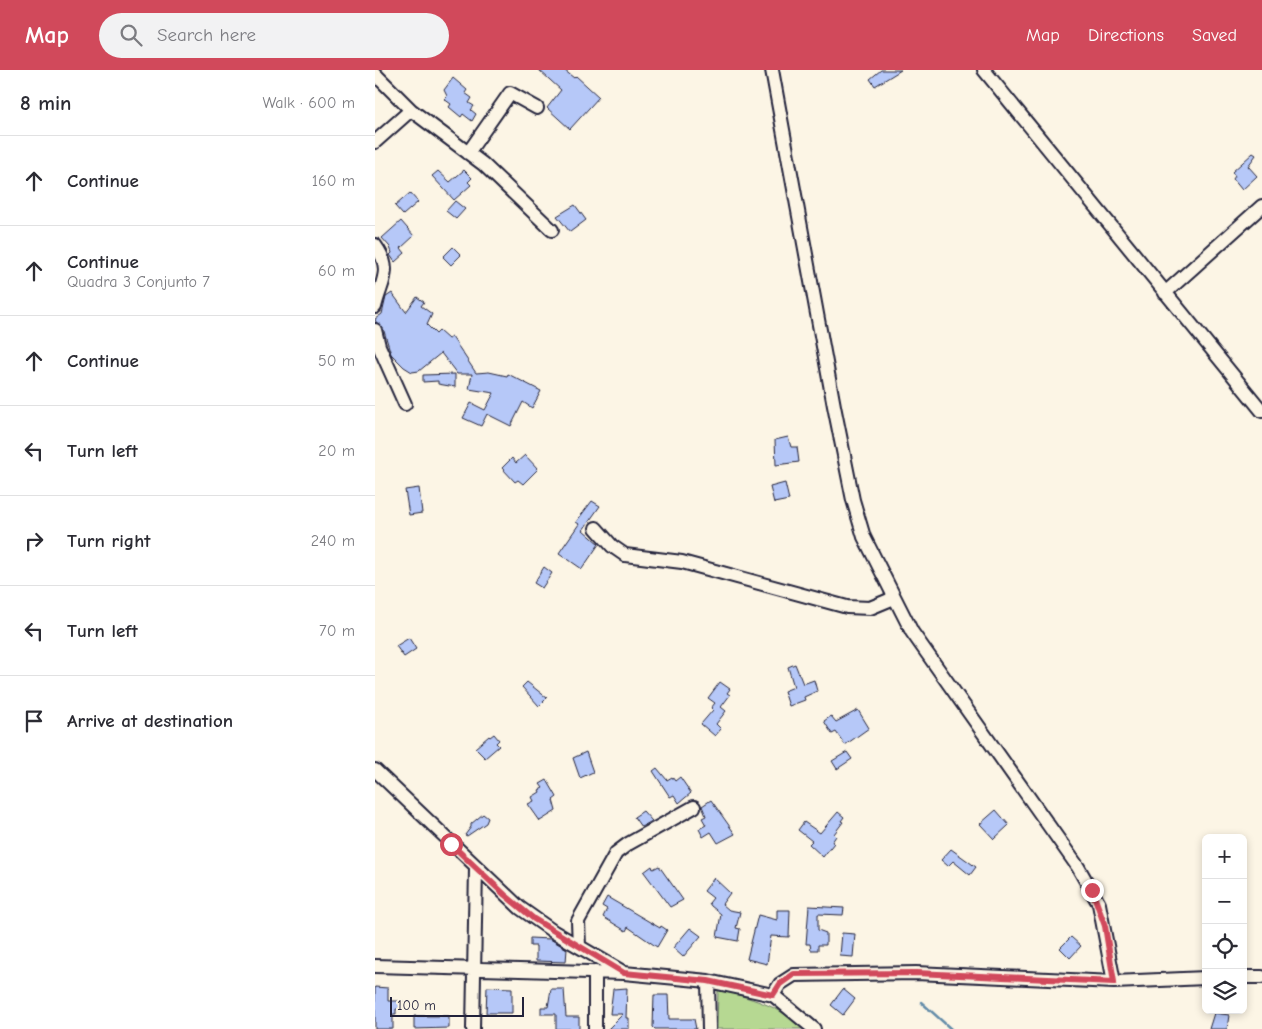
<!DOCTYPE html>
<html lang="en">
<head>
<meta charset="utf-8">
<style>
  :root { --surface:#fff; --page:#f2f2f3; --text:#2b2b33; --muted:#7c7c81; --line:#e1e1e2; --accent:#d1495b }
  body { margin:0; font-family:"Comic Neue",sans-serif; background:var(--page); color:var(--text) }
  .controls { position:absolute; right:15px; bottom:15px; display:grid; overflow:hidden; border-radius:8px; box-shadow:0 2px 8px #0003 }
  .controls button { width:45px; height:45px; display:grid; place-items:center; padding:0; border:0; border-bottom:1px solid var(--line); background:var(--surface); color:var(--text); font:25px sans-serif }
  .scale { position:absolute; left:15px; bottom:12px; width:134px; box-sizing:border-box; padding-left:5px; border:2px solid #22223b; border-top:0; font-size:14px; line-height:18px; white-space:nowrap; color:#22223b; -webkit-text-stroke:4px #fcf5e5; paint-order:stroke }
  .stop { position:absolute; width:15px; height:15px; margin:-11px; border:4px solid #d1495b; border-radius:50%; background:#fff }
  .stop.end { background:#d1495b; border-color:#fff; box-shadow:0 1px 5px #0008 }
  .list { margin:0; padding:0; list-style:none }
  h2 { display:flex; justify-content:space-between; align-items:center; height:65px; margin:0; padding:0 20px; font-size:21px }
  h2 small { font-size:16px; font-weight:400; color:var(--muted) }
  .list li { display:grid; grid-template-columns:32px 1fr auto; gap:15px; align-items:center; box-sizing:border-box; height:90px; padding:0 20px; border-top:1px solid var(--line) }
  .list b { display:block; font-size:19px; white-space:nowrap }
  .list p { margin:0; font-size:16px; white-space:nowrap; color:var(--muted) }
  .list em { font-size:16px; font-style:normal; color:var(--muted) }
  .icon { flex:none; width:28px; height:28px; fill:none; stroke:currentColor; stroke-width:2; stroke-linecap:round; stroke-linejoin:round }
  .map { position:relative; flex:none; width:887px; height:959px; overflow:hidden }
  header { display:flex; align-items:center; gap:30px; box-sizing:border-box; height:70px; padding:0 25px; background:var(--accent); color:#fff }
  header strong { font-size:24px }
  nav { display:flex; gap:28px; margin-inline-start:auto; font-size:18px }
  .search { width:350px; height:45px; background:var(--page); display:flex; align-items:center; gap:12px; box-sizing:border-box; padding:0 18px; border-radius:28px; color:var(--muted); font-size:19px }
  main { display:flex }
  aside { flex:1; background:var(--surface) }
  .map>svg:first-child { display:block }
  .green { fill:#b6d892; stroke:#6c7d66 }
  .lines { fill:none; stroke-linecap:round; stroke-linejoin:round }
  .stream { stroke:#648ca9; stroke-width:2.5 }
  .building { fill:#b6c8f8; stroke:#22223b }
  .minor-casing { stroke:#22223b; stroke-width:16 }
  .minor { stroke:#fcf5e5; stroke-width:12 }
  .route { stroke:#d1495b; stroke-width:6 }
</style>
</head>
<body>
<header>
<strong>Map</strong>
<div class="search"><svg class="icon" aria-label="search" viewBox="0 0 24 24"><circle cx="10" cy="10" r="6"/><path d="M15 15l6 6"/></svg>Search here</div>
<nav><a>Map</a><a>Directions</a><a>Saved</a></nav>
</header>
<main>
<aside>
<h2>8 min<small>Walk · 600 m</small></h2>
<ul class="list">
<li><svg class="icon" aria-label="ahead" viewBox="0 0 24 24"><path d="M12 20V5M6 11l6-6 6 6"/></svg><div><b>Continue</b></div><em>160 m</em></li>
<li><svg class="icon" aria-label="ahead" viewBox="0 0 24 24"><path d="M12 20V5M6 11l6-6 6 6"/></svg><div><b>Continue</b><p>Quadra 3 Conjunto 7</p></div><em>60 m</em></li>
<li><svg class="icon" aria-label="ahead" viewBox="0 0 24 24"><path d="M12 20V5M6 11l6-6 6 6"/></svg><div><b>Continue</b></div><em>50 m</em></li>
<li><svg class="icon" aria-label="left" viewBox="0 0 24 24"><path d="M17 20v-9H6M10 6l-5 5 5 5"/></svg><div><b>Turn left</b></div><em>20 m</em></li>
<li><svg class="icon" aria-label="right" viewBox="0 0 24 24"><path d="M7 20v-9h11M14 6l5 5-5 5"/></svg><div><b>Turn right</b></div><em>240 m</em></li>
<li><svg class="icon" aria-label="left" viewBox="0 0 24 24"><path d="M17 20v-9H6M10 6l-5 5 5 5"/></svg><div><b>Turn left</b></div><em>70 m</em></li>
<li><svg class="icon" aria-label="arrive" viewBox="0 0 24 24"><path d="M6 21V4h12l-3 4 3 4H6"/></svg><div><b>Arrive at destination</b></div></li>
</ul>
</aside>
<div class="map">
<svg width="887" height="959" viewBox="0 0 887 959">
  <rect width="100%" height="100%" fill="#fcf5e5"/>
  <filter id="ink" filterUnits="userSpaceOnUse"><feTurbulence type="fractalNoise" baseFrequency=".02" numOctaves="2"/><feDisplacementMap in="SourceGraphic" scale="10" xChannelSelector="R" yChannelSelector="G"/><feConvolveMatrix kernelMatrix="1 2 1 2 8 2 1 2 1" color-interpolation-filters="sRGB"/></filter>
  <g filter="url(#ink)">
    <path class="green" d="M343 919C373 928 406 935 428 959H342Z"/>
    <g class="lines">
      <path class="stream" d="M546 932 576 959"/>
    </g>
    <path class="building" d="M164 0H189L199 8 201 6 224 27 195 59 172 38 186 20Z
      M506 0H526L500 16 495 9Z
      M78 8 92 20 90 23 97 28 94 33 99 36 96 40 101 44 97 51 88 44 86 47 74 37 76 34 69 29 72 26 69 20Z
      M878 83 881 85 873 96 882 106 867 120 858 109 860 106 857 102Z
      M89 100 97 108 93 112 96 115 79 130 57 106 63 101 75 112Z
      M35 123 43 132 28 145 20 136Z
      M80 131 90 139 81 149 71 141Z
      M200 135 211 150 195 162 182 146Z
      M26 151 39 166 26 178 30 183 20 192 15 185 17 183 15 177 7 168Z
      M78 177 86 185 76 195 68 187Z
      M17 223 31 242 42 227 49 232 46 236 57 244 52 255 61 264 64 261 73 269 77 267 101 303 114 302 132 306 133 304 166 321 157 338 148 332 136 356 112 344 106 356 88 348 96 333 110 340 119 323 94 319 97 304H82L66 283 44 301 37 302 29 297 16 284 8 258 1 252 0 249 7 244 11 227Z
      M80 304V317L63 314V311L48 312V305Z
      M413 367 416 377H422L424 392 401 395 400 370Z
      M150 385 163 399 148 414 143 410 140 412 127 398 137 388 141 393Z
      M410 413 414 430 399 433 395 417Z
      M44 418 47 443 34 445 30 420Z
      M217 431 225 436 208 460 224 474 207 499 184 483 204 454 201 452Z
      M169 497 177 503 167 518 159 513Z
      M34 568 41 579 29 587 21 576Z
      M420 594 428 614 439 610 442 621 429 627 430 630 414 636 409 621 419 617 413 597Z
      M152 612 172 628 164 636 147 617Z
      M345 612 355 619 352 623 355 625 346 637 351 641 341 654 346 659 340 666 326 654 338 640 336 638 340 633 333 628Z
      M483 640 494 658 470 675 461 662 457 664 449 651 456 646 461 652Z
      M119 664 124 670 121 673 124 676 110 688 100 678 114 666 115 667Z
      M211 682 218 702 205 708 198 688Z
      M472 682 477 689 462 699 457 691Z
      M282 698 292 710 297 707 300 711 305 707 316 723 304 733 299 725 295 727 278 701Z
      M172 710 182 727 178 730 181 741 165 751 153 734 159 731 157 727 165 722 164 720 168 718 165 714Z
      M336 730 360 764 343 773 336 762 328 767 324 759 331 755 327 748 331 746 327 736Z
      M621 740 634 755 619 769 605 754Z
      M268 741 277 751 266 757 259 747Z
      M463 742 469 747 466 751 468 752 459 764 461 766 457 772 459 773 448 787 434 774 437 771 423 760 429 752 445 763Z
      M108 744 113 748 111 753 92 766 90 765 96 757V754Z
      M576 779 601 797 595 805 578 791 573 796 566 790Z
      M277 796 278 799 284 796 308 830 295 837 269 802Z
      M339 808 355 823 347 834 354 840 365 842 361 858 365 859 363 871 342 867 346 844 336 836 334 833 338 828 329 821Z
      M232 827 285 858 286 856 292 860 282 877 253 857 251 861 228 847 232 839 227 836Z
      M434 836 469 838 468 845 443 844V860L451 863V875H443V880H436L435 874H431Z
      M402 840H415L414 867 396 866 392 894 372 889 383 845 402 850Z
      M315 858 326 866 308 887 298 878Z
      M467 863 480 864 478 887 465 886Z
      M696 867 706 876 695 888 685 878Z
      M155 868 175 869 192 879 191 892 161 891V876H155Z
      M0 917 13 918V931H28V940L21 939V944H18V959H0Z
      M112 917 137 918V943H111Z
      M252 918 251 948H254V959H233L248 944H235L238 919Z
      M176 919H189L191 947H204V959H181V944H166V937H173Z
      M468 919 480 929 468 945 456 935Z
      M279 925H293L294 949H319L321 959H280L278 957Z
      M839 943 854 945 852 959H834Z
      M39 946H74V958L39 959Z"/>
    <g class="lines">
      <g class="minor-casing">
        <path id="minor" d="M397 0 459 336 478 430 489 467 537 562 703 797 724 834 739 912
          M609 0 887 341
          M0 4 36 40 108 94 177 160
          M0 72 36 40
          M93 83 135 23 162 38
          M0 175C19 201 6 211 0 237
          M790 223 887 136
          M0 260 4 276 30 334
          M221 458 237 476 250 485 307 492 472 537 495 538 519 528
          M0 700 145 838 179 862 246 901
          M204 876 203 851 241 783 253 774 319 737
          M0 896 249 903 333 911 398 925 439 959
          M220 902V959
          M868 907H887
          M333 911 334 959
          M398 925 405 914 419 905 541 903 739 912 831 908
          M98 959 101 798"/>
      </g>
      <use href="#minor" class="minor"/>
    </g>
  </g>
  <g class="lines" filter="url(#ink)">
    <path class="route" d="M76 774 130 825 159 849 249 903 333 911 398 925 405 914 419 904 541 903 739 912 730 856 717 820"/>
  </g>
</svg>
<div class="controls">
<button>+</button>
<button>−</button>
<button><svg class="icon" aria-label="locate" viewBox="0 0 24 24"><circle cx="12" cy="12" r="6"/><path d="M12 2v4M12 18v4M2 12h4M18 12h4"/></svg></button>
<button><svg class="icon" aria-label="layers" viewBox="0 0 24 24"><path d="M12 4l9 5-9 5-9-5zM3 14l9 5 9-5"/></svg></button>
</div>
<div class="scale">100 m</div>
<div class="stop" style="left:76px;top:774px"></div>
<div class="stop end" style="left:717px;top:820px"></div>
</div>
</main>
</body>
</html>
